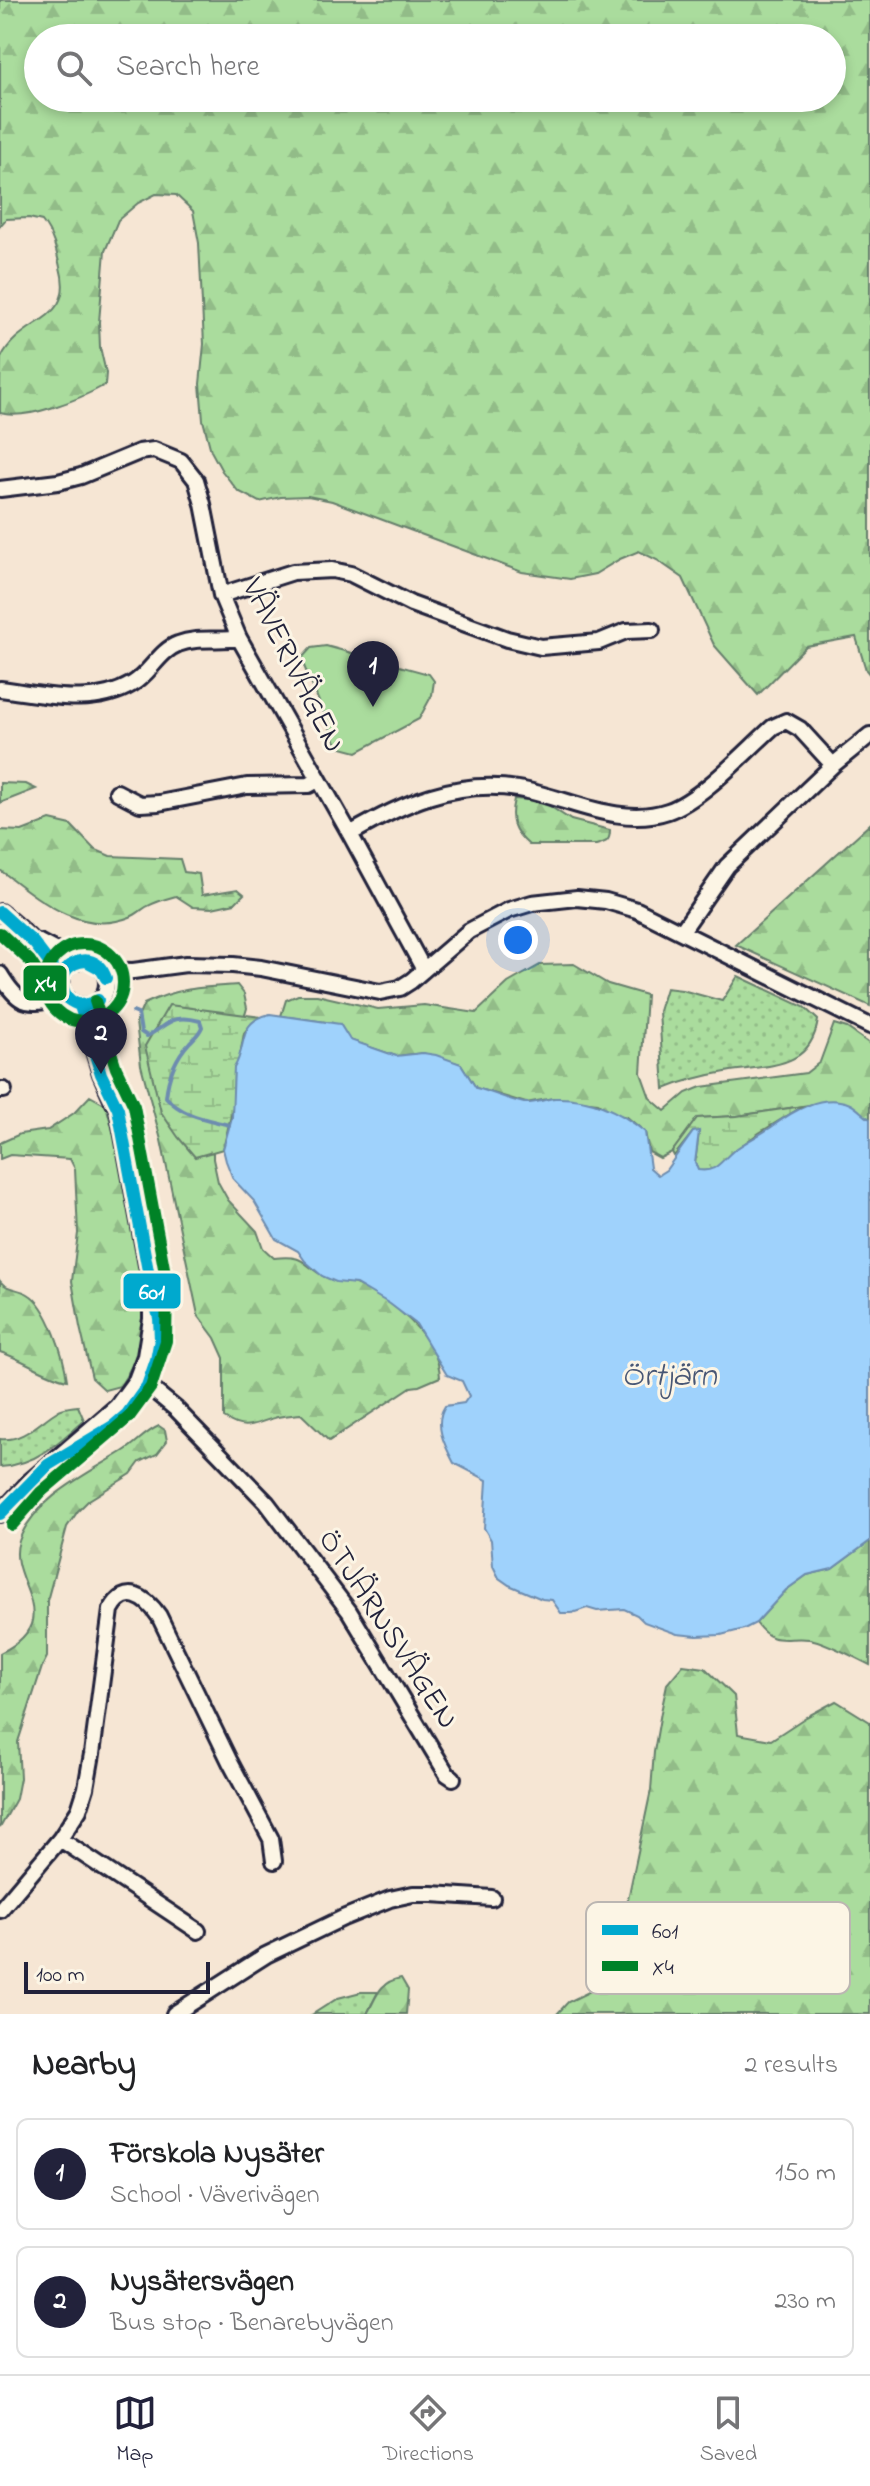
<!DOCTYPE html>
<html lang="en">
<head>
<meta charset="utf-8">
<style>
  :root { --surface:#fff; --page:#f2f2f2; --text:#202124; --muted:#757577; --line:#e0e0e0; --accent:#22223b }
  body { margin:0; font-family:"Indie Flower",sans-serif; background:var(--page); color:var(--text) }
  .scale { position:absolute; left:24px; bottom:20px; width:186px; box-sizing:border-box; padding-left:8px; border:4px solid #22223b; border-top:0; font-size:22px; line-height:28px; white-space:nowrap; color:#22223b; -webkit-text-stroke:6px #fcf5e5; paint-order:stroke }
  .you { position:absolute; left:518px; top:940px; width:28px; height:28px; margin:-20px; border:6px solid #fff; border-radius:50%; background:#1a73e8; box-shadow:0 0 0 12px #1a73e833 }
  .badge { display:grid; place-items:center; width:52px; height:52px; border-radius:50%; background:var(--accent); color:#fff; font-size:26px; font-weight:700 }
  .pin { position:absolute; translate:-50% -66px; filter:drop-shadow(0 2px 4px #0008) }
  .pin::after { content:''; position:absolute; top:42px; width:28px; height:24px; background:inherit; clip-path:polygon(0 0,100% 0,50% 100%) }
  .list { margin:0; padding:0; list-style:none }
  h2 { display:flex; justify-content:space-between; align-items:center; height:104px; margin:0; padding:0 32px; font-size:34px }
  h2 small { font-size:26px; font-weight:400; color:var(--muted) }
  .list li { display:grid; grid-template-columns:52px 1fr auto; gap:24px; align-items:center; box-sizing:border-box; height:112px; margin:0 16px 16px; padding:0 16px; border:2px solid var(--line); border-radius:12px }
  .list b { display:block; font-size:30px; white-space:nowrap }
  .list p { margin:0; font-size:26px; white-space:nowrap; color:var(--muted) }
  .list em { font-size:26px; font-style:normal; color:var(--muted) }
  .icon { flex:none; width:44px; height:44px; fill:none; stroke:currentColor; stroke-width:2; stroke-linecap:round; stroke-linejoin:round }
  .map { position:relative; flex:none; width:870px; height:2014px; overflow:hidden }
  .search { position:absolute; background:var(--surface); box-shadow:0 4px 12px #0003; left:24px; right:24px; top:24px; height:88px; display:flex; align-items:center; gap:20px; box-sizing:border-box; padding:0 28px; border-radius:44px; color:var(--muted); font-size:30px }
  .sheet { height:360px; background:var(--surface) }
  nav { display:flex; justify-content:space-around; align-items:center; box-sizing:border-box; height:112px; border-top:2px solid var(--line); background:var(--surface); font-size:22px; color:var(--muted) }
  nav a { display:grid; justify-items:center; gap:4px }
  nav .on { color:var(--accent) }
  .map>svg:first-child { display:block }
  .grass { fill:url(#grass-dots); stroke:#667f6c; stroke-width:2 }
  .forest { fill:url(#forest-firs); stroke:#667f6c; stroke-width:2; fill-rule:evenodd }
  .wetland { fill:url(#wetland-marsh); stroke:#667f6c; stroke-width:2 }
  .green { fill:#aadc9d; stroke:#667f6c; stroke-width:2 }
  .water { fill:#9fd2fc; stroke:#6d8caf; stroke-width:2 }
  .lines { fill:none; stroke-linecap:round; stroke-linejoin:round }
  .stream { stroke:#6d8caf; stroke-width:4 }
  .minor-casing { stroke:#22223b; stroke-width:20 }
  .minor { stroke:#fcf5e5; stroke-width:14 }
  .bus-1-casing { stroke:#fcf5e5; stroke-width:18 }
  .bus-2-casing { stroke:#fcf5e5; stroke-width:18 }
  .bus-1 { stroke:#00a9ce; stroke-width:12 }
  .bus-2 { stroke:#008228; stroke-width:12 }
  .labels { text-anchor:middle; dominant-baseline:central; stroke-width:6; stroke-linejoin:round; paint-order:stroke }
  .street-label { font-size:32px; fill:#22223b; stroke:#fcf5e5 }
  .water-label { font-size:34px; font-style:italic; fill:#485775; stroke:#fcf5e5 }
  .key { fill:#fcf5e5; stroke:#bbb6b2; stroke-width:2 }
  .key-label { font-size:22px; fill:#22223b }
  .line-badge { stroke:#fcf5e5; stroke-width:3 }
  .badge-label { font-size:22px; text-anchor:middle; font-weight:bold; fill:#fff }
</style>
</head>
<body>
<div class="map">
<svg width="870" height="2014" viewBox="0 0 870 2014">
  <defs>
    <pattern id="grass-dots" width="8" height="8" patternUnits="userSpaceOnUse" patternTransform="scale(2)"><rect width="8" height="8" fill="#aadc9d"/><path d="M2 2h.1M6 6h.1" fill="none" stroke="#92bc88" stroke-width="1.8" stroke-linecap="round"/></pattern>
    <pattern id="forest-firs" width="22" height="20" patternUnits="userSpaceOnUse" patternTransform="scale(2)"><rect width="22" height="20" fill="#aadc9d"/><path d="M5 1l3.5 6h-7zM16 11l3.5 6h-7z" fill="#92bc88"/></pattern>
    <pattern id="wetland-marsh" width="20" height="14" patternUnits="userSpaceOnUse" patternTransform="scale(2)"><rect width="20" height="14" fill="#aadc9d"/><path d="M1 5h8M5 5V1M11 12h8M15 12V8" fill="none" stroke="#92bc88"/></pattern>
  </defs>
  <rect width="100%" height="100%" fill="#f6e6d4"/>
  <filter id="ink" filterUnits="userSpaceOnUse"><feTurbulence type="fractalNoise" baseFrequency=".0125" numOctaves="2"/><feDisplacementMap in="SourceGraphic" scale="16" xChannelSelector="R" yChannelSelector="G"/><feConvolveMatrix kernelMatrix="1 2 1 2 8 2 1 2 1" color-interpolation-filters="sRGB"/></filter>
  <g filter="url(#ink)">
    <path class="grass" d="M738 976 804 1007 818 1020C811 1069 769 1065 731 1071 707 1075 686 1080 664 1089L659 1011 666 988 682 990 722 1001Z
      M78 1406 84 1420C59 1443 35 1465 0 1467V1439C24 1442 40 1421 59 1410 65 1407 71 1407 78 1406Z
      M361 1992H378L367 2014H313L338 1998Z"/>
    <path class="forest" d="M0 0H870V675L866 670 856 637 806 646 758 695 714 645 683 578 657 560 639 551 620 559 595 574 570 579 522 572 332 501 308 496 281 497 259 502 238 491 222 471 211 451 203 420 200 384 204 344 199 243 193 211 176 195 156 194 138 203 118 220 105 251 99 322 100 347 106 373 105 385C80 399 27 421 0 413 0 400 0 368 1 358 21 316 76 324 60 267 56 249 53 235 42 221L29 218 6 219 0 226ZM38 38H832V98H38Z
      M0 783 26 784 36 789 0 803Z
      M514 799 542 801 571 820 610 830C610 841 607 842 596 845H529C513 831 509 820 514 799Z
      M50 820 71 825 94 849 110 856 180 859 184 872 199 874 202 895 238 889 244 894 235 903 212 908 193 907 176 896C165 899 155 902 146 907 141 910 136 915 130 917 81 937 37 898 0 870V830L22 831Z
      M870 824V1006L736 945Z
      M574 964 608 984 646 995 641 1073 650 1098 665 1111 686 1093 701 1087 806 1073 820 1062 834 1024 847 1028 870 1044V1119L843 1102 822 1103 737 1116 698 1118 672 1152 660 1158 649 1152 645 1132 627 1117 614 1114 598 1103 553 1098 526 1103 476 1088 461 1064 423 1053 396 1056 349 1040 333 1023 281 1016 286 1000 298 995H317L378 1009 424 1005 476 1013 508 983 540 965Z
      M237 985 244 994 247 1008 213 1127V1159L218 1182 228 1200 257 1231 263 1248 274 1258C306 1254 302 1265 325 1277 335 1283 345 1280 355 1284 391 1298 439 1338 440 1377L419 1386 411 1387 329 1441 301 1414C292 1415 282 1415 274 1418 252 1424 246 1432 224 1418V1358L215 1338 198 1315 161 1140 141 1065 136 1022 144 1004C177 988 201 987 237 985Z
      M90 1096 106 1105 123 1168 147 1308C146 1338 136 1362 120 1386L105 1390 92 1378 80 1327 72 1281 78 1233 75 1169 70 1159 10 1155 0 1159V1143L20 1134 48 1130 74 1113Z
      M0 1281C7 1290 18 1288 28 1294 49 1306 64 1357 67 1380 44 1375 23 1359 0 1352Z
      M159 1426 165 1430 167 1441 157 1454 140 1462 131 1474 89 1500 78 1511 67 1527 47 1601V1657L42 1667 18 1742 20 1778 16 1799 0 1828V1653C69 1619 5 1580 19 1541 33 1499 89 1473 124 1451 137 1443 145 1432 159 1426Z
      M870 1541V1665C856 1658 824 1641 809 1639 786 1636 773 1647 756 1623L786 1590 807 1575 832 1569Z
      M683 1665 705 1668 734 1696 738 1734 771 1740 806 1717 836 1701 870 1722V2014H557L568 2002 591 1991 605 1980 616 1956 651 1790 654 1752 661 1712 667 1684Z
      M401 1978 408 1990 406 2014H367C377 1996 379 1982 401 1978Z"/>
    <path class="wetland" d="M169 1005 261 1017 252 1023 244 1033 239 1061 234 1068 233 1107 223 1149 195 1157 178 1137 161 1112 145 1046Z
      M803 1106 759 1133 731 1153 714 1170 698 1171 695 1164 699 1132H693L674 1156 672 1152 697 1118 737 1116Z"/>
    <path class="green" d="M326 646 429 674 434 681 432 695 419 719 357 752 338 747 301 659 311 648Z"/>
    <path class="water" d="M270 1014 340 1024 350 1040 396 1056 423 1053 436 1055 461 1064 476 1088C492 1092 508 1100 524 1103 534 1104 545 1099 555 1098 589 1097 619 1110 645 1132L650 1168 658 1175 666 1170 693 1132 699 1131 695 1163 698 1170C716 1173 720 1162 733 1151 745 1142 758 1136 770 1128 791 1112 822 1092 850 1104 858 1108 863 1115 870 1119V1541L832 1569 807 1575 786 1590 756 1623 744 1629 721 1635 697 1636 677 1634 644 1622 637 1615 624 1609 597 1611 587 1608 572 1613H561L552 1600 542 1599 509 1585 499 1578 493 1566 491 1540 484 1528 487 1480 454 1463C445 1446 433 1424 445 1406L464 1403 469 1396 462 1381 447 1375 416 1324 390 1304 356 1284 336 1282 322 1276 305 1261 298 1251 276 1239 254 1201 233 1179 226 1161 223 1149 232 1117 234 1068C248 1046 236 1022 270 1014Z"/>
    <g class="lines">
      <path class="stream" d="M133 1012 138 1014 141 1032 147 1036C168 1025 171 1013 200 1021L202 1027C199 1034 195 1037 190 1042 176 1057 168 1076 166 1097 182 1116 206 1119 229 1125"/>
      <g class="minor-casing">
        <path id="minor" d="M0 489 58 482 81 476 139 452 154 450 181 461 196 480 203 504 221 595 239 638 350 834 424 970
          M221 595 293 572 332 570 351 574 411 604 507 639 541 647 599 642 626 631 652 630
          M0 689C43 694 92 708 132 684 150 674 159 651 178 644 198 636 219 642 239 638
          M117 792 140 804 159 803 247 786 309 785 318 780
          M350 834C403 803 456 779 518 789 567 797 618 828 668 811 701 800 745 752 773 727L786 721 800 729 833 765
          M0 912C25 932 46 951 62 980
          M682 931 727 866 833 765 870 735
          M39 942 77 962
          M61 983a23 23 0 1 1 46 0a23 23 0 1 1-46 0Z
          M103 970 133 971 186 964 233 965 261 968 380 992 400 988 411 981 469 931 509 910 532 903 577 898 606 901 637 910 870 1026
          M0 974C23 1012 29 1001 68 999
          M80 1006 101 1074 114 1103
          M0 1090H4
          M136 1380 153 1390 176 1409 267 1503 349 1611 447 1774 453 1778
          M79 1446C134 1416 162 1383 159 1317
          M0 1514 30 1481 117 1406 136 1380 145 1356 151 1319V1287L118 1109C115 1072 104 1037 98 1001
          M60 1839 198 1931
          M0 1910 60 1839 79 1810 86 1788 92 1754 111 1610C125 1583 146 1597 159 1616L230 1762 271 1839 274 1861
          M174 2014 266 1955 343 1918 390 1899 413 1894H432L492 1898"/>
      </g>
      <use href="#minor" class="minor"/>
      <g class="bus-1-casing">
        <path id="bus-1" d="M0 912 34 943 62 980
          M98 1000C90 1006 84 1008 74 1003 35 983 90 934 106 978
          M98 1000C63 1021 45 964 86 961L101 969 106 978
          M0 1514 48 1465 113 1426 127 1414 147 1386 156 1360 160 1339 159 1318 151 1287 118 1109 101 1074 80 1006"/>
      </g>
      <g class="bus-2-casing">
        <path id="bus-2" d="M0 933 30 961 48 988
          M45 983a39 39 0 1 1 78 0a39 39 0 1 1-78 0Z
          M12 1525 41 1492 129 1417 151 1387 166 1341 167 1284 134 1106 116 1068 95 1001"/>
      </g>
      <use href="#bus-1" class="bus-1"/>
      <use href="#bus-2" class="bus-2"/>
    </g>
  </g>
  <g class="labels">
    <g class="street-label">
      <text transform="translate(292 666) rotate(63)">VÄVERIVÄGEN</text>
      <text transform="translate(387 1630) rotate(57)">ÖTJÄRNSVÄGEN</text>
    </g>
    <g class="water-label">
      <text x="669" y="1377">Örtjärn</text>
    </g>
  </g>
  <rect x="586" y="1902" width="264" height="92" rx="12" class="key"/>
  <rect x="602" y="1925" width="36" height="10" fill="#00a9ce"/>
  <rect x="602" y="1961" width="36" height="10" fill="#008228"/>
  <g class="key-label">
    <text x="652" y="1938">601</text>
    <text x="652" y="1974">X4</text>
  </g>
  <g class="line-badge">
    <rect x="22" y="964" width="46" height="38" rx="8" fill="#008228"/>
    <rect x="122" y="1272" width="60" height="38" rx="8" fill="#00a9ce"/>
  </g>
  <g class="badge-label">
    <text x="45" y="991">X4</text>
    <text x="152" y="1299">601</text>
  </g>
</svg>
<div class="scale">100 m</div>
<div class="you"></div>
<div class="pin badge" style="left:373px;top:707px">1</div>
<div class="pin badge" style="left:101px;top:1074px">2</div>
<div class="search"><svg class="icon" aria-label="search" viewBox="0 0 24 24"><circle cx="10" cy="10" r="6"/><path d="M15 15l6 6"/></svg>Search here</div>
</div>
<section class="sheet">
<h2>Nearby<small>2 results</small></h2>
<ul class="list">
<li><span class="badge">1</span><div><b>Förskola Nysäter</b><p>School · Väverivägen</p></div><em>150 m</em></li>
<li><span class="badge">2</span><div><b>Nysätersvägen</b><p>Bus stop · Benarebyvägen</p></div><em>230 m</em></li>
</ul>
</section>
<nav>
<a class="on"><svg class="icon" aria-label="map" viewBox="0 0 24 24"><path d="M3 6l6-2 6 2 6-2v14l-6 2-6-2-6 2zM9 4v14M15 6v14"/></svg>Map</a>
<a><svg class="icon" aria-label="directions" viewBox="0 0 24 24"><path d="M12 3l9 9-9 9-9-9zM9 14v-3h6M13 9l2 2-2 2"/></svg>Directions</a>
<a><svg class="icon" aria-label="saved" viewBox="0 0 24 24"><path d="M7 4h10v16l-5-4-5 4z"/></svg>Saved</a>
</nav>
</body>
</html>
